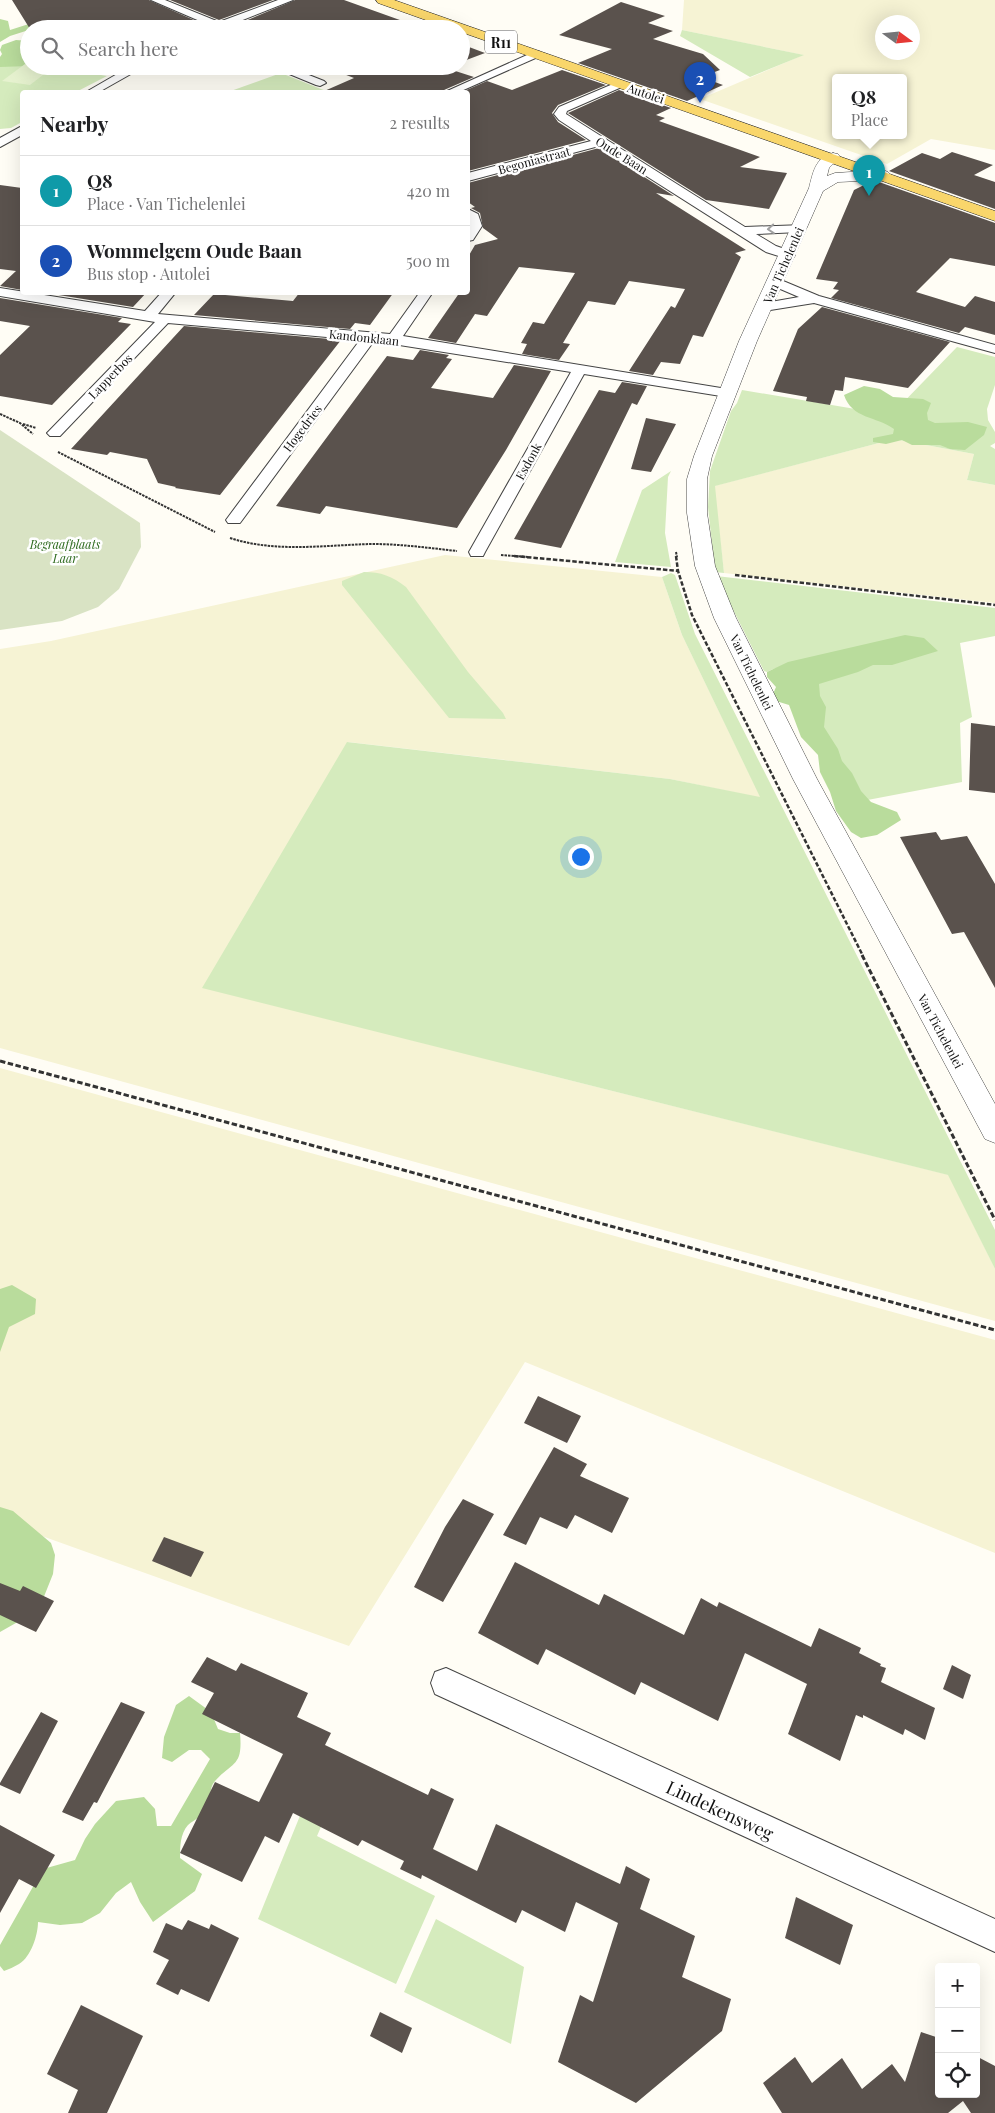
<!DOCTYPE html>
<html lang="en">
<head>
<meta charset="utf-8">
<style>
  :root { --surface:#fff; --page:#f2f2f2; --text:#202124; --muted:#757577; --line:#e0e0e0; --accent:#c4262e }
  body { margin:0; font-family:"Playfair Display",serif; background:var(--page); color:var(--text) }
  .controls { position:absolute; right:15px; bottom:15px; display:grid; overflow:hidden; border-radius:5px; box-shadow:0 5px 20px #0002 }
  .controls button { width:45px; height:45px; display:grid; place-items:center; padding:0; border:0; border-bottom:1px solid var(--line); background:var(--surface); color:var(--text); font:25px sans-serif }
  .compass { position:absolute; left:875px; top:15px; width:45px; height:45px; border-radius:50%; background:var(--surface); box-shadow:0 5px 20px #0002; rotate:105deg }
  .you { position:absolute; left:580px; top:856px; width:18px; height:18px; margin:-12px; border:4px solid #fff; border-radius:50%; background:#1a73e8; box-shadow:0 0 0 8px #1a73e833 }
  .badge { display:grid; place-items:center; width:32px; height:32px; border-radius:50%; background:var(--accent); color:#fff; font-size:16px; font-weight:700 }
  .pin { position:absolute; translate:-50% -41px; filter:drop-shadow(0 1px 2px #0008) }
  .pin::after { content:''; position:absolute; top:26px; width:18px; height:15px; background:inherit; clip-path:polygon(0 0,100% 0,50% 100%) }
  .popup { position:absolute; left:832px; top:74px; width:75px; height:65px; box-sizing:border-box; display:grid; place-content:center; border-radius:5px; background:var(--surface); filter:drop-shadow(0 1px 4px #0005); font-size:16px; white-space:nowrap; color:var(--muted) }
  .popup b { font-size:19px; color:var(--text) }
  .popup::after { content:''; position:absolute; left:50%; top:100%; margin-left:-10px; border:10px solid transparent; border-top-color:var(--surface) }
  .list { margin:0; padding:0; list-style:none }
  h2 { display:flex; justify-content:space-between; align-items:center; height:65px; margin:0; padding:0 20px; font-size:21px }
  h2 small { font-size:16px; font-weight:400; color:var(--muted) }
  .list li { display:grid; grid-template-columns:32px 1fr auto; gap:15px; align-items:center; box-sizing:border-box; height:70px; padding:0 20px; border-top:1px solid var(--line) }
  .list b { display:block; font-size:19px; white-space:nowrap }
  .list p { margin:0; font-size:16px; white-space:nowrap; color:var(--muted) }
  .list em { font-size:16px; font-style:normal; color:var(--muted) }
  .icon { flex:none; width:28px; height:28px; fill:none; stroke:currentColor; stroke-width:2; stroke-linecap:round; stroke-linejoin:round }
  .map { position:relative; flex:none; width:995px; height:2113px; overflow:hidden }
  .search { position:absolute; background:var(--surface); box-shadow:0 5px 20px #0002; left:20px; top:20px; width:450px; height:55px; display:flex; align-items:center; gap:12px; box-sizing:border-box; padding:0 18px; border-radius:28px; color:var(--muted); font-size:19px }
  .panel { position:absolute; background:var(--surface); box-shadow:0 5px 20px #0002; left:20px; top:90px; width:450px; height:205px; border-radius:5px }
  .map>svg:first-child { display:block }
  .farmland { fill:#f6f3d4; fill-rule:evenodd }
  .green { fill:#d5ebbd }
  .forest { fill:#b9dc9c }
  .cemetery { fill:#d9e3c4 }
  .pitch { fill:#e6f2cf }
  .building { fill:#5a524d }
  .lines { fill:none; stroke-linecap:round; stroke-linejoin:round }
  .minor-casing { stroke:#444; stroke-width:2 }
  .tertiary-casing { stroke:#444; stroke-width:1 }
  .primary-casing { stroke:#222; stroke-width:1 }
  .path-far2 { stroke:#333; stroke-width:2; stroke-dasharray:2.5 1; stroke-linecap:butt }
  .path-far1 { stroke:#333; stroke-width:2.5; stroke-dasharray:4.5 2; stroke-linecap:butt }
  .path { stroke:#333; stroke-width:3; stroke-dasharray:5.5 2.5; stroke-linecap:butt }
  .minor { fill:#fff; fill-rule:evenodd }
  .tertiary { fill:#fff; fill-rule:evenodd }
  .primary { fill:#f9d66b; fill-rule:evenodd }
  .oneway { stroke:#a0a0a0 }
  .labels { text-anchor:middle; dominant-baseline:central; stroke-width:5; stroke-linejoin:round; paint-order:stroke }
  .far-street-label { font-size:12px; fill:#111; stroke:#fff }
  .far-park-label { font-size:12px; font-style:italic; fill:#2f6b1f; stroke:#fff }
  .shield { fill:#fff; stroke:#585858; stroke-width:1 }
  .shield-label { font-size:14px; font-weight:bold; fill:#111 }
  .near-street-label { font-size:18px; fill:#111; stroke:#fff }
</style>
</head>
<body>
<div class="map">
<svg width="995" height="2113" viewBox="0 0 995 2113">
  <rect width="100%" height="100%" fill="#fffdf5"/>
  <path class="farmland" d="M684 0H995V150L931 139 887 164 700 99 803 55 682 30ZM882 22H912V52H882ZM835 77H903V135H835Z
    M894 439 974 454 967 480 995 485V603L724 573 714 486Z
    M445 555 662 577 682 635 761 798 670 779 348 742 529 1070 949 1175 995 1269V1321L0 1048V649L51 641Z
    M0 1068 995 1340V1553L525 1362 349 1646 0 1521Z"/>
  <path class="green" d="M682 30 804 55 750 77 680 36Z
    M8 60 29 66H47L107 76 76 92H22V122L11 128 0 129V66Z
    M281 73 326 91 321 92H228Z
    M957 347 995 357V385L987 409 988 420 995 432V443L990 446 995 449V485L967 480 974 454 894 439 715 486 724 573 715 572 708 507 710 471 731 411 737 403 742 390 891 415Z
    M671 471 668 477 665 533 671 567 615 562 642 490Z
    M364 572C381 572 392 576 406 587L468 672 503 713 506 719 449 718 342 585V581Z
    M671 573 675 575 695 634 995 1230V1269L948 1175 202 988 347 742 670 779 760 797 682 635 662 577Z
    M716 576 995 608V636L960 643 972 717 960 723 962 782 857 802 792 666 773 669 767 672 764 671Z
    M306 1801 327 1813 317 1836 435 1896 396 1984 258 1919Z
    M436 1919 524 1967 511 2044 404 1992Z"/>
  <path class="forest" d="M0 19 8 21 10 30 32 23 35 28 10 36 0 42Z
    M16 40 29 41V66L0 67V57L2 54 0 50 2 45Z
    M864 386 880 389 893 397 923 399 931 403 927 413 928 420 935 423 968 422 987 427 984 435 965 450 950 449 940 445H912L902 440 886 444 873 442V438L893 434 894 429C876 416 852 419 844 395Z
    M905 635 924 638 938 651 892 665H873L858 672 819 684 820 696 826 707 824 727 838 749 842 761 852 773 861 791 871 802 897 812 901 820 877 835 861 838 851 832 836 811 830 792 820 772 818 755 801 737 789 705 776 701 773 694 776 687 767 677V672L788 662Z
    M12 1285 36 1299 35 1314 9 1327 0 1352V1289Z
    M0 1507 13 1511 51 1543 55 1555 53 1574 41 1604 30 1615 0 1632Z
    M189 1696 211 1712 218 1729 230 1733H240C243 1767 233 1761 215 1781 208 1789 212 1799 208 1807 204 1816 195 1819 188 1825 180 1834 180 1847 180 1858L202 1874 195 1891 153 1922 140 1902 131 1882 116 1893 100 1913 82 1923 60 1925 38 1922C38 1935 31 1957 19 1964 14 1967 9 1969 4 1971L0 1966V1945L43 1869 75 1860 85 1839 95 1824 116 1801 144 1797 155 1809 157 1826H171L210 1759 201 1750H189L172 1762 162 1758 164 1737 176 1705Z"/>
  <path class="cemetery" d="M0 430 140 523 141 547 119 589 98 607 62 621 0 630Z"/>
  <path class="pitch" d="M25 64 52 68 30 85 2 81Z"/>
  <path class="building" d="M12 0H149L205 25 202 29H30Z
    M170 0H273L219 20Z
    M295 0H344L411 24 408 25 418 29H226Z
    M621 2 665 16 648 23 673 31 653 39 703 54 720 70 701 77 723 85 687 101 578 63 612 49 559 35Z
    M461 44 485 53 461 62Z
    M323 66H451L446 68 474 77 444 90 443 92H322L354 78Z
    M562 70 606 85 558 105 552 113 558 122 586 140 468 171V92H462L487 81 512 90Z
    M619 90 671 108 656 115 665 118 659 121 760 157 740 167 787 173 769 209 706 200 568 113Z
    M599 148 674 196 656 193 746 250 735 253 741 257 703 337 693 335 680 364 661 362 653 375 629 371 671 306 675 308 685 289 629 281 615 305 588 301 563 343 570 344 559 360 522 354 527 344 521 343 533 322 544 324 575 273 519 267 487 316 475 314 456 343 428 338 460 292H468V257L475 245 498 239 483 228 480 213 471 208 475 207 468 202V183Z
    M952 152 993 165 974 175 995 182V209L889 171 922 153 940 159Z
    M879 182 995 223V266L950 258 916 292 965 307 975 296 995 302V335L965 327 959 333 831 298 839 290 833 289 838 282 816 279 854 190 868 183Z
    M0 185 22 188V290L0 286 16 271 0 269Z
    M40 292H147L133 307Z
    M300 292H394L370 325 355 323 350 329 194 315 214 294 293 301Z
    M0 298 122 318 118 322 131 324 52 405 0 396V355L30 326 0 321Z
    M822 307 950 342 908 388 845 377 843 391 835 390 830 405 806 401 807 397 773 391 798 329Z
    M184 326 341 340 220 495 175 488 176 487 158 483 147 459 110 452 107 455 71 449Z
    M420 350 449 355 446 358 452 359 431 388 493 398 514 365 551 371 506 450 457 528 326 506 320 514 276 506 387 356 413 360Z
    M622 382 647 386 637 405 632 403 561 548 514 539 599 390 615 393Z
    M646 418 676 424 651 472 631 469Z
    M971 723 995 726V793L969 790Z
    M936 832 941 840 967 836 995 884V988L964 932 952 934 900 837Z
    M538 1396 581 1416 567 1443 524 1423Z
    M554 1447 587 1464 580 1476 629 1498 612 1533 575 1515 567 1529 540 1517 526 1545 503 1535Z
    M463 1499 494 1514 443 1602 414 1587 445 1527Z
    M164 1537 204 1552 191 1577 152 1561Z
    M515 1562 599 1605 604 1594 684 1635 701 1598 717 1607 719 1602 811 1647 819 1628 861 1648 859 1653 881 1664 880 1666 886 1668 881 1682 935 1708 925 1740 905 1729 903 1735 863 1715V1718L856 1715 840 1761 788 1734 807 1684 745 1653 718 1721 641 1682 635 1695 546 1649 538 1665 478 1633Z
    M0 1583 20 1591 23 1586 54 1601 36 1632 0 1615Z
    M207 1657 236 1671 241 1663 308 1693 297 1717 331 1733 325 1745 428 1795 431 1788 454 1799 433 1849 477 1871 496 1824 620 1884 626 1866 650 1879 640 1909 695 1936 682 1977 731 1999 722 2031 636 2103 558 2062 580 1995 593 2002 618 1923 576 1902 565 1932 522 1910 516 1923 422 1875 421 1879 400 1869 404 1861 362 1840 358 1846 293 1813 279 1843 265 1836 242 1882 180 1853 215 1782 259 1802 283 1754 202 1714 214 1693 191 1682Z
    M952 1665 971 1675 963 1699 943 1689Z
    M121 1702 145 1712 97 1803 94 1802 83 1821 62 1812Z
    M41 1712 58 1721 20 1794 0 1785V1783Z
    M0 1825 55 1855 36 1888 19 1879 0 1913Z
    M796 1897 853 1925 840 1965 785 1938Z
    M188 1920 209 1929 211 1924 239 1938 209 2002 181 1989 178 1995 156 1984 169 1960 153 1952 166 1923 182 1930Z
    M81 2005 143 2036 107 2113H68L78 2090 47 2074Z
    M380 2012 412 2028 402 2053 370 2036Z
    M921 2032 939 2038V2094H976V2056L995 2066V2113H971L963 2101 948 2113H782L763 2083 795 2057 812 2083 842 2058 862 2089 892 2064 905 2082Z"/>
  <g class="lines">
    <g class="minor-casing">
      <path id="minor" d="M151 0H165L219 22 278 0H293L220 29H204L209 25Z
        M536 51 540 52 541 54 540 56 459 92H445Z
        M131 66H145L99 92H86Z
        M270 66H286L324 81 326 83 320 86 316 85Z
        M620 81 624 82 626 84 624 86 567 111 566 114 745 227 804 225 805 228 799 232 756 234 776 246 793 252 795 255 793 258 788 259 766 252 599 146 468 181V173L591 141 559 120 554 114 559 107Z
        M22 126V135L0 147V138Z
        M468 209 478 214 482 226 473 240 468 241V229L470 226Z
        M776 278 819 296 995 345V353L814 303 764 311 759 310 757 307 759 304 799 297 771 285 769 282Z
        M0 288 145 311 162 292H176L158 314 390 334 420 292H433L403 336 727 389 732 390 734 393 732 396 727 397 584 374 485 552 483 556H471L469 552 571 372 374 341 240 523H228L226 520 360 340 168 323 60 436H50L47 433 50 430 155 322 0 296Z
        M446 1668 995 1919V1952L435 1694 431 1683 435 1672Z"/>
    </g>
    <g class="tertiary-casing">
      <path id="tertiary" d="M833 153 838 154 840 157 829 168 827 176 835 173 883 170 888 172 891 175 888 178 883 180 838 182 823 191 757 341 712 456 707 479V513L715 566 736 618 817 779 995 1104V1143L985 1139 793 779 714 618 695 566 687 513V479L694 456 739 341 809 188C813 173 815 157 833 153Z"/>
    </g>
    <g class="primary-casing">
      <path id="primary" d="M376 0H394L995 211V221L461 32V29H451L378 3Z"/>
    </g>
    <path class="path-far2" d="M79 71 88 66
      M0 414 20 423 33 434
      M23 424 36 428
      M58 452 215 532
      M230 538C276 553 325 545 372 544 401 544 429 548 457 551
      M676 552 677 557
      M501 555 528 557"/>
    <path class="path-far1" d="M514 556 679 571
      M676 556 678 571 692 615 863 956
      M735 575 995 605"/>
    <path class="path" d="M862 955 995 1220
      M0 1061 995 1330"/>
    <use href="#minor" class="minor"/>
    <use href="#tertiary" class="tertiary"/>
    <use href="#primary" class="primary"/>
  </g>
  <defs><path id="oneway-chevron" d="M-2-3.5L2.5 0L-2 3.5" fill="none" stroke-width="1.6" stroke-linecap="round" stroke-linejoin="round" transform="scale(1.25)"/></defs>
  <use class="oneway" href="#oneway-chevron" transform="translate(771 229) rotate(176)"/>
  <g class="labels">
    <g class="far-street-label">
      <text transform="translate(646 93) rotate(19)">Autolei</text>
      <text transform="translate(622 155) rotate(32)">Oude Baan</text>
      <text transform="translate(534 160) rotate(-15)">Begoniastraat</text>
      <text transform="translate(783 265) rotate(-66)">Van Tichelenlei</text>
      <text transform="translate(364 337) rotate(6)">Kandonklaan</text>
      <text transform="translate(110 376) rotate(-46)">Lapperbos</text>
      <text transform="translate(302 428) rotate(-53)">Hogedries</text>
      <text transform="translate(528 461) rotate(-61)">Esdonk</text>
      <text transform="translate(752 672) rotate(64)">Van Tichelenlei</text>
      <text transform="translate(941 1031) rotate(62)">Van Tichelenlei</text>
    </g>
    <g class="far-park-label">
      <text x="65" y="544">Begraafplaats<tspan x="65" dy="14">Laar</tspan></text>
    </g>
    <rect class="shield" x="485" y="30.5" width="32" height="23" rx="4"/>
    <g class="shield-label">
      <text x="501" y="42">R11</text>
    </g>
    <g class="near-street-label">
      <text transform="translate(720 1810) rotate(25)">Lindekensweg</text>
    </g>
  </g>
</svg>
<div class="controls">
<button>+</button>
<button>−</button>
<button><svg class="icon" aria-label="locate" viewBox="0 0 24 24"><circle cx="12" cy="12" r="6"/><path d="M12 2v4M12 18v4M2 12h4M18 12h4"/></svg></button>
</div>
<svg class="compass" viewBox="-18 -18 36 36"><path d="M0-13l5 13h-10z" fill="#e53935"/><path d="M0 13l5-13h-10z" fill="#757577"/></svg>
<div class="you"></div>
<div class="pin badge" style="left:869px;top:196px;background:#0f9aa8">1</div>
<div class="popup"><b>Q8</b>Place</div>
<div class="pin badge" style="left:700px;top:103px;background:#1a4fb4">2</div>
<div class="search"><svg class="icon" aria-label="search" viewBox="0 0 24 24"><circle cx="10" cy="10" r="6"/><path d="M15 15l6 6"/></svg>Search here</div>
<section class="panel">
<h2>Nearby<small>2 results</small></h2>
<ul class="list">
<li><span class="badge" style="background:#0f9aa8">1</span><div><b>Q8</b><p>Place · Van Tichelenlei</p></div><em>420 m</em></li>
<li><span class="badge" style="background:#1a4fb4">2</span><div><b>Wommelgem Oude Baan</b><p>Bus stop · Autolei</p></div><em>500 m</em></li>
</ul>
</section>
</div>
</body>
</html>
